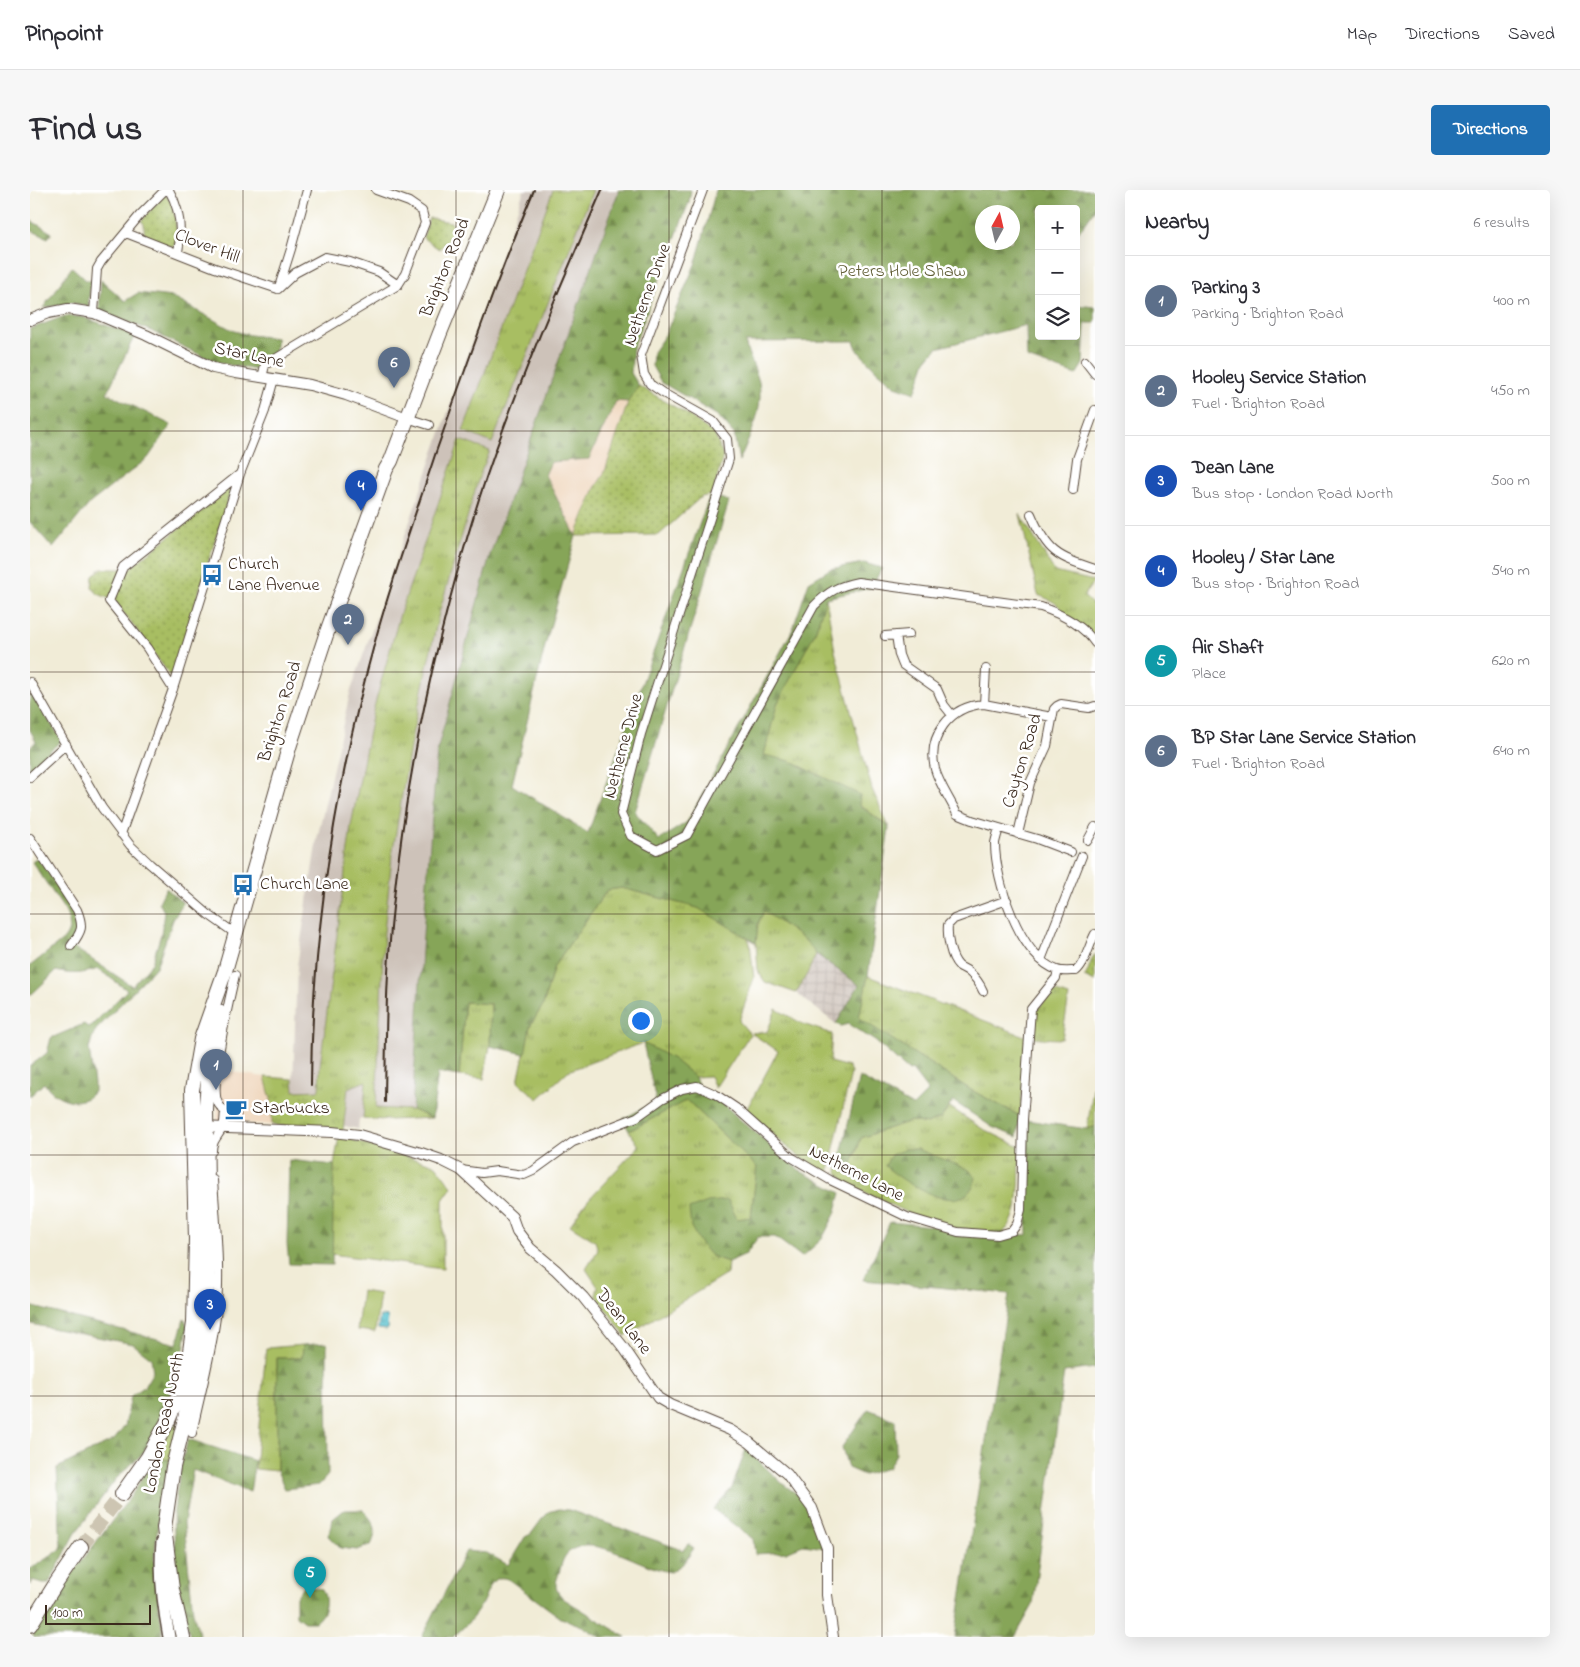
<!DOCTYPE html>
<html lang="en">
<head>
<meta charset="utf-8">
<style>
  :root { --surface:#fff; --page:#f7f7f7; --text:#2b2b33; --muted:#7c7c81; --line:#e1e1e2; --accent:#1f6fb2 }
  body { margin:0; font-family:"Indie Flower",sans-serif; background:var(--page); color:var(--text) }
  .controls { position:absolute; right:15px; top:15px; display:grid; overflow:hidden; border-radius:5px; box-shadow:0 5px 20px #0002 }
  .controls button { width:45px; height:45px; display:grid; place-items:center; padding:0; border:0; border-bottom:1px solid var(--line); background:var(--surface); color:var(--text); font:25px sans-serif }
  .compass { position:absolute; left:945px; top:15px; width:45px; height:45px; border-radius:50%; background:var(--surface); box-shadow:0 5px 20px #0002; rotate:8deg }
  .scale { position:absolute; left:15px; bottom:12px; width:106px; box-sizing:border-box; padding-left:5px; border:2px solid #3b2a1e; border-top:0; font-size:14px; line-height:18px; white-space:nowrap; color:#3b2a1e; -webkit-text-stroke:4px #fff; paint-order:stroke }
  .you { position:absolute; left:610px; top:830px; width:18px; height:18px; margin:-12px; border:4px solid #fff; border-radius:50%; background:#1a73e8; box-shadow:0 0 0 8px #1a73e833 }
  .badge { display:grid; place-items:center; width:32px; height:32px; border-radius:50%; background:var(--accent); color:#fff; font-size:16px; font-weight:700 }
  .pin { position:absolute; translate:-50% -41px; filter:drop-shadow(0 1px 2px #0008) }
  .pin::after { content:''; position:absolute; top:26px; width:18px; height:15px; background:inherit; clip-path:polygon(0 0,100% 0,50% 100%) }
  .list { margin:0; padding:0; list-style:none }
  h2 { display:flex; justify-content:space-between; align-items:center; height:65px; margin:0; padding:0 20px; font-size:21px }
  h2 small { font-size:16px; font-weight:400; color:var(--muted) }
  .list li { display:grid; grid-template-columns:32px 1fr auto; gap:15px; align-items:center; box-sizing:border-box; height:90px; padding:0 20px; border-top:1px solid var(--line) }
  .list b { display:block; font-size:19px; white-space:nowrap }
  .list p { margin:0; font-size:16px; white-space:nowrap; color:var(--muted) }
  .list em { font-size:16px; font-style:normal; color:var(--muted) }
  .icon { flex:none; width:28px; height:28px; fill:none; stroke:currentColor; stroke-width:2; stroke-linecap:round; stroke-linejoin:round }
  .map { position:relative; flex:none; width:1065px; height:1447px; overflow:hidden; border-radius:5px }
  header { display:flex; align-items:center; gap:30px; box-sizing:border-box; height:70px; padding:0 25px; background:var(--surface); border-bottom:1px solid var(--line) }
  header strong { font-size:24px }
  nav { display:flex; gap:28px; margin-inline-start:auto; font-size:18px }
  .intro { display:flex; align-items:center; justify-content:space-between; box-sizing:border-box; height:120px; padding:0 30px }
  h1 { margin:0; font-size:35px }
  .button { padding:12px 22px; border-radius:5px; background:var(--accent); color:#fff; font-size:18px; font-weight:700 }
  main { display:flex; gap:30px; padding:0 30px }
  aside { flex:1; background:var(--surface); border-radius:5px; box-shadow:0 5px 20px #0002 }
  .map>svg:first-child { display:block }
  .built { fill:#efd6bc }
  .industrial { fill:url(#industrial-grid) }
  .railway { fill:#cdc2b9 }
  .grass { fill:url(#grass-tufts); stroke:#727440 }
  .forest { fill:url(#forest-firs); stroke:#60683b; fill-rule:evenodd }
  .park { fill:url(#park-dots); stroke:#727440 }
  .pitch { fill:#a8be62; stroke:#727440 }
  .water { fill:url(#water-ripples); stroke:#487676 }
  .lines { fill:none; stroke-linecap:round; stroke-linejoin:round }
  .highway-tunnel { stroke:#cdc5b2; stroke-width:14; stroke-dasharray:14 7; stroke-linecap:butt }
  .street-casing { stroke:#56473a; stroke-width:10 }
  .secondary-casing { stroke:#56473a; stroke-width:12 }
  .primary-casing { stroke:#56473a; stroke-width:14 }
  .highway-casing { stroke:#56473a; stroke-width:16 }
  .street { stroke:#fff; stroke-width:8 }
  .secondary { stroke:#fff; stroke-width:10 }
  .primary { stroke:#fff; stroke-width:11 }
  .highway { stroke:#fff; stroke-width:14 }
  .rail { stroke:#3b2a1e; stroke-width:2 }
  .grid { fill:none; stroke:#3b2a1e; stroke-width:1; stroke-opacity:0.55 }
  .labels { text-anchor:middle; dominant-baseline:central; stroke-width:5; stroke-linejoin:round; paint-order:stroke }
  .street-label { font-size:18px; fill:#3b2a1e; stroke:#fff }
  .park-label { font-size:18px; fill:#615e36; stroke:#fff }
  .poi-label { font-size:18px; fill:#3b2a1e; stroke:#fff; text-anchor:start }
</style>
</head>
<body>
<header>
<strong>Pinpoint</strong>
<nav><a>Map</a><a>Directions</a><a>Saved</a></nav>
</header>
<div class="intro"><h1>Find us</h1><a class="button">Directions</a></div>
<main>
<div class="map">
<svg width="1065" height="1447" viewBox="0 0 1065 1447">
  <defs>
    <pattern id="industrial-grid" width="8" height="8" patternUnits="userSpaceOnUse" patternTransform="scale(1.25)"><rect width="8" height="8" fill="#cdc2b9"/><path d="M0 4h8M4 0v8" fill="none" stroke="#b1a79f"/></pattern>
    <pattern id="grass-tufts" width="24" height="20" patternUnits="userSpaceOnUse" patternTransform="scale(1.25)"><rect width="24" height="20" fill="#a8be62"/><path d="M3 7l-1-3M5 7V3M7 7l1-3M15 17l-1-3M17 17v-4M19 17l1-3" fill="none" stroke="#8a9b50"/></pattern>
    <pattern id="forest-firs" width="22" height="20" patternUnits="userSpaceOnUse" patternTransform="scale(1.25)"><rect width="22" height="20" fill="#86a558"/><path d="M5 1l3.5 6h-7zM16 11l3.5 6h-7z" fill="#6f8748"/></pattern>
    <pattern id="park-dots" width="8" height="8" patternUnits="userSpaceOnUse" patternTransform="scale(1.25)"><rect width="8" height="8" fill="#a8be62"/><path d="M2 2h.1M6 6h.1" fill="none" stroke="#8a9b50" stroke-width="1.8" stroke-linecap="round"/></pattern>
    <pattern id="water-ripples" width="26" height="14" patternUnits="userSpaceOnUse" patternTransform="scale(1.25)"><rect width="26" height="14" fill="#55c1cf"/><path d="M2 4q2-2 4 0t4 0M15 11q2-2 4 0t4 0" fill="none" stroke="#489da7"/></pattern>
  </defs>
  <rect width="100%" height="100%" fill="#fff"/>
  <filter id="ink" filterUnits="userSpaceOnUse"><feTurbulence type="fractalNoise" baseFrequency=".02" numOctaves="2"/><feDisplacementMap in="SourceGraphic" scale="10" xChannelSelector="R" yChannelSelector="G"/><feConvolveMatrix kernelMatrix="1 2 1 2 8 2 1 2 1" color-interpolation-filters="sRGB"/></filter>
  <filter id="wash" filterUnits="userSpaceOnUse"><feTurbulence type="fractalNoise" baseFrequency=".0096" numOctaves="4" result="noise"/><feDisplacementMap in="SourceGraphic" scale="20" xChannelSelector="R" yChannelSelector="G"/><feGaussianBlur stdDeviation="1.12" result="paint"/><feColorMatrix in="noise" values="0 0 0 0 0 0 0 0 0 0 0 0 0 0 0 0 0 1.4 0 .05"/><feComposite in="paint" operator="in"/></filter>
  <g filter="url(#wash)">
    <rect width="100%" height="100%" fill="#f1ecd7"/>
    <path class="built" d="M586 210 598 212 574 284 565 298 546 346 515 285 520 272 559 269Z
      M189 880 235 887 242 913V935L187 931Z"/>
    <path class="industrial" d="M786 764 830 795 806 834 766 803 778 782Z"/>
    <path class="railway" d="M494 0H606L489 309 393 745 382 920 329 929 328 939 262 924 267 776 287 649 320 503 408 251Z"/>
    <path class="grass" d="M523 0H563L462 253 433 241Z
      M430 250 460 261 450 284 409 423 382 545 362 666 354 742 346 918 382 920 402 928 360 930 333 929 336 891 318 898 313 941 242 935V913L235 887 263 889 264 901 289 900 290 876 321 636 343 521 370 424Z
      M990 324 1025 382 1064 391 1054 406 1065 417V441L1061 446 1034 427C1031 413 1020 410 1008 405Z
      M796 408 805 461 842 599 859 637 829 614 734 565 747 514 785 442Z
      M592 698 668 718 714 741 720 753 724 788 709 831 720 844 685 898 680 886 665 887 642 869 613 853 538 881 508 909 488 892 500 836 513 815 524 776 577 700Z
      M734 721 776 751 786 764 778 782 766 803 735 792 728 781 726 753 728 733Z
      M838 786 997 847 990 926 941 900 828 828Z
      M1023 801 1039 806 1032 849 1002 848 1005 822Z
      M435 812 461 814 460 856 454 889 429 886Z
      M746 819 773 834 802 844 800 872 819 877 821 883 798 984 779 975 715 922 748 861 721 843 737 842Z
      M657 910 727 977 721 1027 707 1030 681 1066 698 1072 697 1084 595 1146 566 1105 568 1097 556 1079 568 1060 565 1051 540 1035 558 1010 609 956 599 941Z
      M920 917 951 938 990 957C989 980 993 1029 972 1043L922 1038 878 1023 818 995 807 982 808 977 817 978 826 964 831 948 880 931 897 934 911 928Z
      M309 946 406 975 422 997 413 1010V1079L301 1064 304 975Z
      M273 1155 272 1168H247V1281L225 1279 236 1158Z
      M157 1199 140 1271 126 1266Z"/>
    <path class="forest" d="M589 0H661L659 12 603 158 601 183 609 196 598 212 586 211 559 269 521 272 515 285 546 346 516 452 482 595 558 643 680 305 699 311 605 622 629 650 657 632 762 441 779 392 800 379 834 373 852 378 841 398 796 408 785 442 747 514 734 565 760 571 830 605 829 615 859 637 838 786 829 828 941 900 990 926 987 947 962 937 923 911 911 928 897 934 880 931 831 948 821 976 817 978 808 977 829 887 883 916 898 901 882 880 879 881 845 851 818 834 811 836 806 834 829 795 786 764 776 751 734 721 728 733 726 753 668 718 592 698 577 700 524 776 513 815 500 836 495 864 460 856 461 814 435 812 429 886 408 883 402 928 382 920 393 745 407 561 460 365Z
      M686 0H1065V19L1046 46V19H1009V146H1046V115L1065 117V133H1055L1053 174 1046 185 997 168 996 135 907 158 896 171 885 203 865 196 846 180 828 161 824 151 715 152C718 166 726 179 729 192 734 220 720 246 709 271L704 244 688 226 631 192 622 176 623 162 635 145 666 72ZM952 22H982V52H952Z
      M0 30 22 43 18 48 0 40Z
      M42 77 56 90H61L58 117 44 113 13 118Z
      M71 90 95 111 108 103 142 107 204 141 220 145 247 148 245 162 233 171 226 180 185 172 119 140 69 121Z
      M35 126 52 127 105 145 77 203 141 235 118 268 60 313 23 358 0 332V139Z
      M0 503 32 550 0 579V558L6 551 0 540Z
      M8 668C18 683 47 720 47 737 48 744 44 749 40 755L102 796 122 773 131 744 134 722 129 712 136 698 153 713 143 730 126 777 66 840 62 848 59 859 64 893V902C50 919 25 909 14 893L0 906V876L17 863 21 848 54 834 59 838 97 800 68 779C54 784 41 785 26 781L0 806V776L33 750C42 740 40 730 34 719L2 672Z
      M613 853 643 869 665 887 670 899 687 907 707 927 772 982 811 1003 805 1024 792 1049 772 1067 745 1047H728L716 1064 698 1072 681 1066 670 1053 661 1037 659 1019 678 1012 698 1010 707 1029 721 1027 727 977 657 910 599 941 593 929 626 911Z
      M996 930 1057 939 1065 936V1178L1034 1182 1003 1415 985 1447H925L979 1104 833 1090 860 1032 997 1045Z
      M876 959H887L938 979 946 988C935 1033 875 993 855 976L861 965Z
      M259 970 304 975 302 1075 259 1074 257 1054Z
      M0 1116 147 1154 154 1129 158 1137 151 1175 137 1216 114 1262 86 1289 47 1341 19 1393H12L2 1390 0 1395V1379L31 1359 27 1278 84 1250 95 1236 101 1206 114 1197 123 1182 121 1168 103 1154 0 1134Z
      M297 1153 298 1285 289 1295 255 1299 247 1281V1168H272L273 1155Z
      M838 1219 865 1230 866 1264 858 1278 834 1285 818 1278 812 1257Z
      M158 1249 225 1271 220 1302 163 1280 154 1333 163 1422 170 1447H160L147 1391 143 1325 151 1275Z
      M716 1259 753 1294 777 1311 797 1358 773 1355 756 1362 725 1364 723 1349 683 1319 702 1298Z
      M126 1266 140 1271 130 1314 124 1371 133 1447H3L7 1430 101 1306Z
      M529 1319 539 1320 653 1360 658 1354 664 1358 654 1373 641 1382C614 1380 563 1341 539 1362 532 1367 531 1378 528 1386 524 1397 526 1401 534 1409L596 1447H570L552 1436 531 1428 478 1389C474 1388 470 1387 466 1389 458 1394 455 1410 450 1417 443 1429 433 1438 423 1447H392L436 1361 457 1363 478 1375 495 1347 501 1344 512 1329 519 1322Z
      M314 1320H333C344 1332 349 1339 341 1355L327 1360 310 1358 298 1346 303 1329Z
      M274 1396 292 1399C298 1411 296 1423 285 1432H274L266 1426V1407Z"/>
    <path class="park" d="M135 4C146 15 148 41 145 55L142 57 116 47 114 45V34L111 31Z
      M399 28 421 32 427 43 409 59 393 48Z
      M609 196 657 224 685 245 693 266 684 300 680 305 671 307 629 345 546 346 565 298 574 284 598 212Z
      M202 296 142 488 85 411 68 404 62 397 63 386 71 379H99Z
      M1065 764V792L1054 787C1060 781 1059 771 1065 764Z
      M1065 885V936L1057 939Z"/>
    <path class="pitch" d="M332 1101 350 1104 345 1142 327 1140Z"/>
    <path class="water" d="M350 1126 358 1127 357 1140 348 1139Z"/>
  </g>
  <g filter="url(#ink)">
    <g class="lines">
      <path class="highway-tunnel" d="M51 1357 92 1304"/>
      <g class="street-casing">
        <path id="street" d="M139 0C150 19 152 41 148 62
          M673 0 611 165 614 184 620 194 633 203 683 231 697 249 699 269 611 544 591 624 601 646 627 660 657 645 784 416C799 401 808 396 828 392L1011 417C1031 424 1053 435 1065 453
          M96 43 185 78 248 99
          M249 97 261 59 277 0
          M248 99 265 83 295 67 320 72 349 82 368 95
          M64 123 67 79 71 72 110 25 135 0
          M1055 171 1065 184
          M232 188 235 175 368 95 375 84 395 33 392 21 379 12 346 0
          M377 228 399 235
          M1043 300 1047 269 1065 220
          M1001 324C1017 362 1027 367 1065 379
          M866 445 869 465 873 475 907 499 914 515 922 525
          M855 446 879 444
          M0 492 72 618 100 655 120 674 179 725 206 744
          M143 499 117 458 79 411 93 377 210 284
          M954 514 956 479
          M1022 527 954 514C920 516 897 546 905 579 909 594 920 609 927 624L942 630 1007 649 1041 662
          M0 587 36 554
          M969 638C968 642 966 648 965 653 965 690 989 766 1027 780 1032 782 1040 781 1046 781 1055 774 1059 755 1065 744
          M91 644 143 499 210 284 235 221 244 189
          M988 644 1000 593 1017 556 1024 519 1027 516 1031 514 1059 518 1065 516
          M0 648 47 720C54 737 52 741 41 756
          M1058 650 1065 637
          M1011 770 1052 666
          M953 801C950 794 945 787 939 782 936 779 932 778 929 776 920 767 917 747 918 735L924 729 977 710
          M182 961C182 951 187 947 192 939 195 934 194 927 195 922 193 919 189 916 188 913 179 897 200 806 205 785
          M431 980 452 983 467 981 494 985 503 981 543 952 607 927 632 909 652 899 667 896 685 904 706 918 761 967 800 990 877 1027 928 1042 968 1045 982 1041 987 1034 991 1020 993 930 1001 819 1026 788 1028 781
          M162 1243C170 1205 181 1166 186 1127 191 1082 186 1035 183 990"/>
      </g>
      <g class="secondary-casing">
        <path id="secondary" d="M0 130 18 123 38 119 64 123 116 145 183 178 206 183 280 195 316 205 377 228
          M170 937 302 942 329 945 391 963 411 970 431 980 482 1027 487 1041 500 1058 526 1080 553 1107 594 1158 628 1208 640 1215 700 1240 719 1252 757 1284 782 1318 797 1358V1405L803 1447"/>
      </g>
      <g class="primary-casing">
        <path id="primary" d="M132 1352C129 1384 133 1415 139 1447"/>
      </g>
      <g class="highway-casing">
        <path id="highway" d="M92 1304 118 1267 137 1233 150 1202 159 1168 164 1133 166 1049 162 900 171 849 195 781 260 554 297 442 356 279 361 271 410 143 468 0
          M0 1435 25 1395 51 1357
          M153 1447 142 1399 134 1338 143 1277 165 1188 175 1133 178 1080 176 920 179 874 188 821"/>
      </g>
      <use href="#street" class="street"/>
      <use href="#secondary" class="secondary"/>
      <use href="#primary" class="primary"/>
      <use href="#highway" class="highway"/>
      <path class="rail" d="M281 895C282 743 306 591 347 444 364 383 386 323 406 262 437 174 468 86 504 0
        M355 912C356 847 356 782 363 717 377 579 407 442 449 309 483 204 528 101 572 0"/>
    </g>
  </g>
  <path class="grid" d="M213 0V1447M426 0V1447M639 0V1447M852 0V1447M0 241H1065M0 482H1065M0 724H1065M0 965H1065M0 1206H1065"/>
  <defs>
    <g id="bus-bare" transform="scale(1.725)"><path d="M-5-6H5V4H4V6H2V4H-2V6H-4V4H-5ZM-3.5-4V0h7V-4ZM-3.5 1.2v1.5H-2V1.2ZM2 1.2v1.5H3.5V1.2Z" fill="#1f6fb2" stroke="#fff" stroke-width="2.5" paint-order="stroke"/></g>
    <g id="cafe-bare" transform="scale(1.725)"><path d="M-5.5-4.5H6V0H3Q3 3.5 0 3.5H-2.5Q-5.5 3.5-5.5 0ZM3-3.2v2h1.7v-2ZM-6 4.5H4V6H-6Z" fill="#1f6fb2" stroke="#fff" stroke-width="2.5" paint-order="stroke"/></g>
  </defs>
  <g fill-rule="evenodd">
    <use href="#bus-bare" x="182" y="385"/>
    <use href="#bus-bare" x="213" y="695"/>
    <use href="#cafe-bare" x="206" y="919"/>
  </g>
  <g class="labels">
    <g class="street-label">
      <text transform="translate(177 57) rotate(21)">Clover Hill</text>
      <text transform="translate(416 78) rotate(-68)">Brighton Road</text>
      <text transform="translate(618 105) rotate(-70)">Netherne Drive</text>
      <text transform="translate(219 166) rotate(12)">Star Lane</text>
      <text transform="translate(251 522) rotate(-72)">Brighton Road</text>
      <text transform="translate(594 556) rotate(-75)">Netherne Drive</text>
      <text transform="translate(993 571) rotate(-73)">Cayton Road</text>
      <text transform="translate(826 984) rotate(27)">Netherne Lane</text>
      <text transform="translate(593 1132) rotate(52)">Dean Lane</text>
      <text transform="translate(135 1233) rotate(-78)">London Road North</text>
    </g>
    <g class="park-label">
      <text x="872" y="82">Peters Hole Shaw</text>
    </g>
    <g class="poi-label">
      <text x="198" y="375">Church<tspan x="198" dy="21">Lane Avenue</tspan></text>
      <text x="230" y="695">Church Lane</text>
      <text x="222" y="919">Starbucks</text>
    </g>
  </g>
</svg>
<div class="controls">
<button>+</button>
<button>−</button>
<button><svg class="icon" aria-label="layers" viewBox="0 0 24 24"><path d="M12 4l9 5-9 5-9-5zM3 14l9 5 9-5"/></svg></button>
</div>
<svg class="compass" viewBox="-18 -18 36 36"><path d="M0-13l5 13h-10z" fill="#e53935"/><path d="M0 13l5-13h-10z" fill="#7c7c81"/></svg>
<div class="scale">100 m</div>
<div class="you"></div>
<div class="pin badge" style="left:186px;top:900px;background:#5c6f8a">1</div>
<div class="pin badge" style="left:318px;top:455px;background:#5c6f8a">2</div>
<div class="pin badge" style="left:180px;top:1140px;background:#1a4fb4">3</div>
<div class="pin badge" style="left:331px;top:321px;background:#1a4fb4">4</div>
<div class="pin badge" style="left:280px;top:1408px;background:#0f9aa8">5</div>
<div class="pin badge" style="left:364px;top:198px;background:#5c6f8a">6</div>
</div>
<aside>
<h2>Nearby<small>6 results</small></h2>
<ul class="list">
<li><span class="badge" style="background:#5c6f8a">1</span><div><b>Parking 3</b><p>Parking · Brighton Road</p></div><em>400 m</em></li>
<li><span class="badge" style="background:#5c6f8a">2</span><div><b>Hooley Service Station</b><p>Fuel · Brighton Road</p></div><em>450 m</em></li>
<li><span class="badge" style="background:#1a4fb4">3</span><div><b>Dean Lane</b><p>Bus stop · London Road North</p></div><em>500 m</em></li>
<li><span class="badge" style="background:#1a4fb4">4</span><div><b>Hooley / Star Lane</b><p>Bus stop · Brighton Road</p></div><em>540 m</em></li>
<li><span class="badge" style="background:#0f9aa8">5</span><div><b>Air Shaft</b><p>Place</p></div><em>620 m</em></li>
<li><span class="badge" style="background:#5c6f8a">6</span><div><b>BP Star Lane Service Station</b><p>Fuel · Brighton Road</p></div><em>640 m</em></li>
</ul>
</aside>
</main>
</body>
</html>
